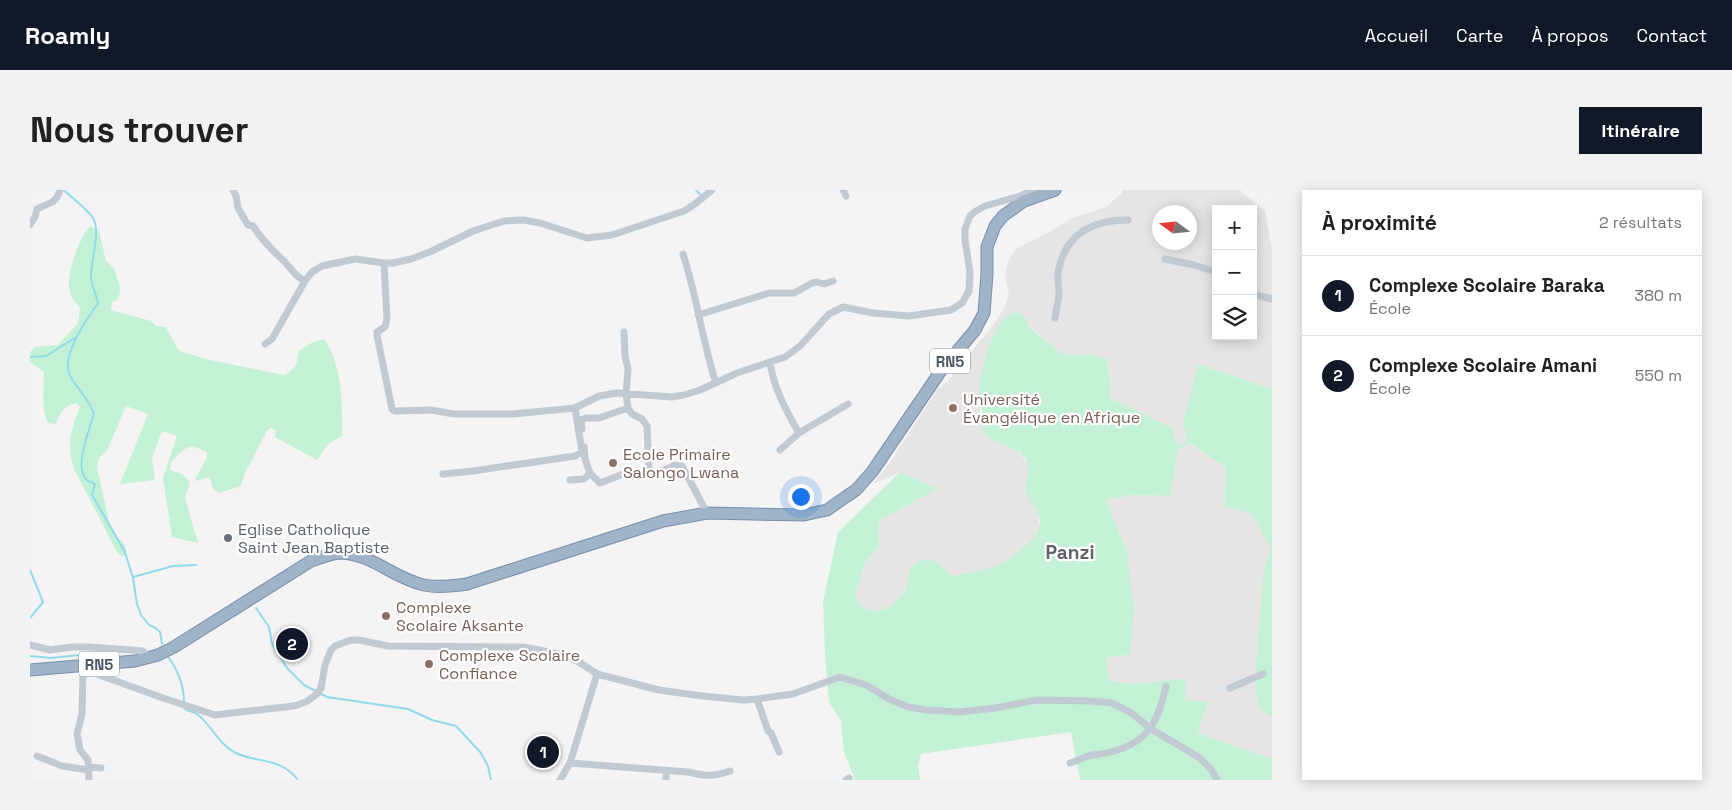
<!DOCTYPE html>
<html lang="fr">
<head>
<meta charset="utf-8">
<style>
  :root { --surface:#fff; --page:#f2f2f2; --text:#202124; --muted:#757577; --line:#e0e0e0; --accent:#111827 }
  body { margin:0; font-family:"Space Grotesk",sans-serif; background:var(--page); color:var(--text) }
  .controls { position:absolute; right:15px; top:15px; display:grid; overflow:hidden; border-radius:0px; box-shadow:0 2px 12px #0003 }
  .controls button { width:45px; height:45px; display:grid; place-items:center; padding:0; border:0; border-bottom:1px solid var(--line); background:var(--surface); color:var(--text); font:25px sans-serif }
  .compass { position:absolute; left:1122px; top:15px; width:45px; height:45px; border-radius:50%; background:var(--surface); box-shadow:0 2px 12px #0003; rotate:285deg }
  .you { position:absolute; left:770px; top:306px; width:18px; height:18px; margin:-12px; border:4px solid #fff; border-radius:50%; background:#1a73e8; box-shadow:0 0 0 8px #1a73e833 }
  .badge { display:grid; place-items:center; width:32px; height:32px; border-radius:50%; background:var(--accent); color:#fff; font-size:16px; font-weight:700 }
  .pin { position:absolute; translate:-50% -50%; border:2px solid #fff; box-shadow:0 1px 5px #0006 }
  .list { margin:0; padding:0; list-style:none }
  h2 { display:flex; justify-content:space-between; align-items:center; height:65px; margin:0; padding:0 20px; font-size:21px }
  h2 small { font-size:16px; font-weight:400; color:var(--muted) }
  .list li { display:grid; grid-template-columns:32px 1fr auto; gap:15px; align-items:center; box-sizing:border-box; height:80px; padding:0 20px; border-top:1px solid var(--line) }
  .list b { display:block; font-size:19px; white-space:nowrap }
  .list p { margin:0; font-size:16px; white-space:nowrap; color:var(--muted) }
  .list em { font-size:16px; font-style:normal; color:var(--muted) }
  .icon { flex:none; width:28px; height:28px; fill:none; stroke:currentColor; stroke-width:2; stroke-linecap:round; stroke-linejoin:round }
  .map { position:relative; flex:none; width:1242px; height:590px; overflow:hidden; border-radius:0px }
  header { display:flex; align-items:center; gap:30px; box-sizing:border-box; height:70px; padding:0 25px; background:var(--accent); color:#fff }
  header strong { font-size:24px }
  nav { display:flex; gap:28px; margin-inline-start:auto; font-size:18px }
  .intro { display:flex; align-items:center; justify-content:space-between; box-sizing:border-box; height:120px; padding:0 30px }
  h1 { margin:0; font-size:35px }
  .button { padding:12px 22px; border-radius:0px; background:var(--accent); color:#fff; font-size:18px; font-weight:700 }
  main { display:flex; gap:30px; padding:0 30px }
  aside { flex:1; background:var(--surface); border-radius:0px; box-shadow:0 2px 12px #0003 }
  .map>svg:first-child { display:block }
  .education { fill:#e6e4e5; fill-rule:evenodd }
  .green { fill:#c3f1d5 }
  .lines { fill:none; stroke-linecap:round; stroke-linejoin:round }
  .stream { stroke:#90daee; stroke-width:2 }
  .trunk-casing { stroke:#7690ad; stroke-width:13 }
  .minor { stroke:#c1cad2; stroke-width:7 }
  .trunk { stroke:#9fb4c9; stroke-width:11 }
  .education-dot { fill:#8d6e63; stroke:#fff; stroke-width:2 }
  .worship-dot { fill:#6b7280; stroke:#fff; stroke-width:2 }
  .labels { text-anchor:middle; dominant-baseline:central; stroke-width:4.5; stroke-linejoin:round; paint-order:stroke }
  .shield { fill:#fff; stroke:#808990; stroke-width:1 }
  .shield-label { font-size:15px; font-weight:bold; fill:#4a5661 }
  .education-label { font-size:16px; fill:#785e54; stroke:#fff; text-anchor:start }
  .worship-label { font-size:16px; fill:#5b616d; stroke:#fff; text-anchor:start }
  .quarter-label { font-size:19px; font-weight:bold; fill:#5f6368; stroke:#fff }
</style>
</head>
<body>
<header>
<strong>Roamly</strong>
<nav><a>Accueil</a><a>Carte</a><a>À propos</a><a>Contact</a></nav>
</header>
<div class="intro"><h1>Nous trouver</h1><a class="button">Itinéraire</a></div>
<main>
<div class="map">
<svg width="1242" height="590" viewBox="0 0 1242 590">
  <rect width="100%" height="100%" fill="#f5f3f3"/>
  <path class="education" d="M1092 0H1211V2L1235 21 1242 58V199L1168 174 1158 250 1148 256 1141 237 1079 208 1080 193 1078 172 1061 164 1038 165 1031 163 1000 137 996 129 949 210 954 244 962 249 986 260 998 273 999 278 997 294 1009 326V337L1004 347 988 363 969 375 958 379 922 386 909 374 880 379 876 401 864 413 854 419 843 421 833 418 827 408 826 402 834 374 849 356V350L848 344 850 330 907 299 870 282 843 294 860 272 907 200 918 191 963 135 973 120 979 104 975 84 979 69 986 59 1018 43 1042 28 1076 17 1092 3ZM1186 19H1223V146H1186ZM1130 22H1160V52H1130Z
    M1160 253 1196 278 1194 317 1221 323 1240 357 1239 366 1234 378 1230 519 1242 527V569L1168 543 1155 509V489L1099 494 1078 490 1075 467 1100 464 1097 362 1076 310 1101 305 1139 306 1148 260Z"/>
  <path class="green" d="M60 36 69 41 76 71 84 78 90 97V103L87 110 82 112 81 120 121 131 127 136 136 137 147 158 152 162 180 170 254 185C265 181 268 171 269 161L283 152 294 149C313 177 312 213 312 246L298 254 287 270 245 247 246 241 242 238 238 239 214 285 211 296 189 303 184 300 181 292 178 287 167 291 165 289 177 268V262C157 252 155 258 141 272L140 280 152 284 160 292 155 308 168 353 142 347 133 288 147 246 132 241 122 268 125 290 90 294 118 224 96 216 77 261 69 268 67 277 79 332 87 347 95 355 97 367 90 365 87 362 44 279C36 253 41 241 50 217L46 213C33 217 31 221 26 234L18 233C11 218 14 198 14 182L0 172V162L5 157 28 155 48 133 50 118C47 114 43 110 41 105 33 89 49 49 60 36Z
    M985 122 991 123 996 129 1000 138 1031 163 1038 165 1061 164 1077 169 1080 193V208L1141 237 1148 256 1158 250 1153 232 1168 174 1242 199V527L1230 519 1225 493 1234 378 1239 366 1240 357 1221 323 1194 317 1196 278 1160 253 1148 260 1140 306 1101 305 1076 310 1097 362 1104 420 1100 464 1076 468 1079 490 1099 494 1155 489V509L1177 512 1168 543 1242 569V590H1050L1041 542 891 564 888 575 890 590H825L814 562 811 531 799 512 795 463 793 412 808 342 870 282 908 299 850 330 848 344 849 350V356L834 374 826 402 827 408 833 418 843 421 854 419 864 413 876 401 880 379 888 371 899 369 905 371 922 386C958 379 973 379 1000 351 1005 346 1010 339 1010 331 1009 319 998 311 996 299 994 287 1004 278 994 267 982 255 966 254 954 244 952 239 953 234 953 229 953 222 950 216 949 209 948 187 961 129 985 122Z"/>
  <g class="lines">
    <path class="stream" d="M34 0C41 7 59 21 63 28 71 41 61 70 61 86 61 95 66 104 68 113 57 129 32 164 39 183 42 192 49 198 54 206 58 211 61 217 64 223 60 239 43 278 57 290 60 292 62 292 65 294L62 305 95 362 103 388 107 414 111 425 119 435 124 437 130 442 132 454
      M666 0 670 4
      M0 167 16 166 45 148
      M0 380 13 412 0 428
      M103 387 143 376 166 375
      M226 418 239 437 242 454 257 478 274 495 297 507 378 519 402 530 426 536 451 563 458 576 461 590
      M0 466 21 468 58 464 60 466
      M139 468C149 482 154 496 154 513
      M154 518C158 522 163 521 167 524 180 533 189 555 206 563 226 573 251 567 268 590"/>
    <g class="trunk-casing">
      <path id="trunk" d="M0 480 105 471 128 465 144 457 281 371C291 368 301 363 311 363 342 364 365 389 394 395 408 398 423 396 437 394L633 331 677 323 774 325 797 320 817 306 826 300 842 282 910 182 945 140 954 123 957 84V57L965 36 973 26 994 11 1025 0"/>
    </g>
    <path class="minor" d="M203 0 206 6 208 18 218 35 223 36C232 50 243 61 255 72 263 81 264 85 275 91
      M813 0 816 6
      M0 35 5 27 7 19C17 13 26 15 30 0
      M653 64C667 106 672 151 686 193
      M1135 69 1164 75 1186 82
      M354 73 357 129 355 137 347 142V145L362 219 365 221 401 220 424 224H483L545 218 569 206 587 203 642 207 654 205 670 200 707 183 755 167 770 156 799 124 813 117 843 123 879 126 921 120 932 113 939 101 940 82 935 50V39L940 26 946 21 955 16 990 6 1004 0
      M1223 104 1242 109
      M668 125 739 103H764L782 93 787 92 794 94 803 91
      M1025 128C1026 120 1028 112 1029 105 1029 97 1027 89 1028 82 1035 44 1062 30 1098 30
      M594 142 595 166 598 179 596 204 598 218 602 224 612 229 617 236 619 281 629 283 645 275 652 276 677 323
      M235 154 242 149 275 91 282 82 292 76 325 69 354 73H363L381 69 402 61 443 41 474 31 494 30 510 33 557 48 582 45 654 21 665 14 682 0
      M740 173C744 198 756 221 769 243
      M552 239 551 230 556 228H569L598 218
      M750 260 769 243 818 214
      M560 283 570 293 601 281 612 284 619 281
      M413 284 443 281 545 266 552 262 545 218
      M540 290 554 289 560 283 555 269 554 257
      M0 455 20 460 41 457H60L113 461 118 467
      M50 478 133 508 185 525 264 516 276 512 287 504 291 498 295 475 301 460 305 456 321 450H329L358 456 493 457 529 464 549 472 567 484 629 500 672 506 714 510 727 509 763 504 810 487 836 495 859 509 878 517 896 520 930 522 965 518 1007 510 1060 511 1082 513 1100 522 1121 539 1170 568 1181 579 1187 590
      M53 479 52 524 47 544 50 560 58 570 59 590
      M1200 498 1233 484
      M727 509 738 541 741 543 749 562
      M7 566 32 576 59 580
      M540 573 658 582C676 586 683 587 700 581
      M1040 573C1047 571 1054 567 1062 565 1068 564 1074 564 1081 562 1119 552 1128 532 1136 496
      M59 577 71 578
      M530 590 540 573 567 484
      M636 590V581
      M816 590 819 588"/>
    <use href="#trunk" class="trunk"/>
  </g>
  <g class="education-dot">
    <circle cx="923" cy="218" r="5"/>
    <circle cx="583" cy="273" r="5"/>
    <circle cx="356" cy="426" r="5"/>
    <circle cx="399" cy="474" r="5"/>
  </g>
  <circle class="worship-dot" cx="198" cy="348" r="5"/>
  <g class="labels">
    <g class="shield">
      <rect x="900" y="158.5" width="40" height="25" rx="4"/>
      <rect x="49" y="461.5" width="40" height="25" rx="4"/>
    </g>
    <g class="shield-label">
      <text x="920" y="171">RN5</text>
      <text x="69" y="474">RN5</text>
    </g>
    <g class="education-label">
      <text x="933" y="209">Université<tspan x="933" dy="18">Évangélique en Afrique</tspan></text>
      <text x="593" y="264">Ecole Primaire<tspan x="593" dy="18">Salongo Lwana</tspan></text>
      <text x="366" y="417">Complexe<tspan x="366" dy="18">Scolaire Aksante</tspan></text>
      <text x="409" y="465">Complexe Scolaire<tspan x="409" dy="18">Confiance</tspan></text>
    </g>
    <g class="worship-label">
      <text x="208" y="339">Eglise Catholique<tspan x="208" dy="18">Saint Jean Baptiste</tspan></text>
    </g>
    <g class="quarter-label">
      <text x="1040" y="362">Panzi</text>
    </g>
  </g>
</svg>
<div class="controls">
<button>+</button>
<button>−</button>
<button><svg class="icon" aria-label="layers" viewBox="0 0 24 24"><path d="M12 4l9 5-9 5-9-5zM3 14l9 5 9-5"/></svg></button>
</div>
<svg class="compass" viewBox="-18 -18 36 36"><path d="M0-13l5 13h-10z" fill="#e53935"/><path d="M0 13l5-13h-10z" fill="#757577"/></svg>
<div class="you"></div>
<div class="pin badge" style="left:513px;top:562px">1</div>
<div class="pin badge" style="left:262px;top:454px">2</div>
</div>
<aside>
<h2>À proximité<small>2 résultats</small></h2>
<ul class="list">
<li><span class="badge">1</span><div><b>Complexe Scolaire Baraka</b><p>École</p></div><em>380 m</em></li>
<li><span class="badge">2</span><div><b>Complexe Scolaire Amani</b><p>École</p></div><em>550 m</em></li>
</ul>
</aside>
</main>
</body>
</html>
